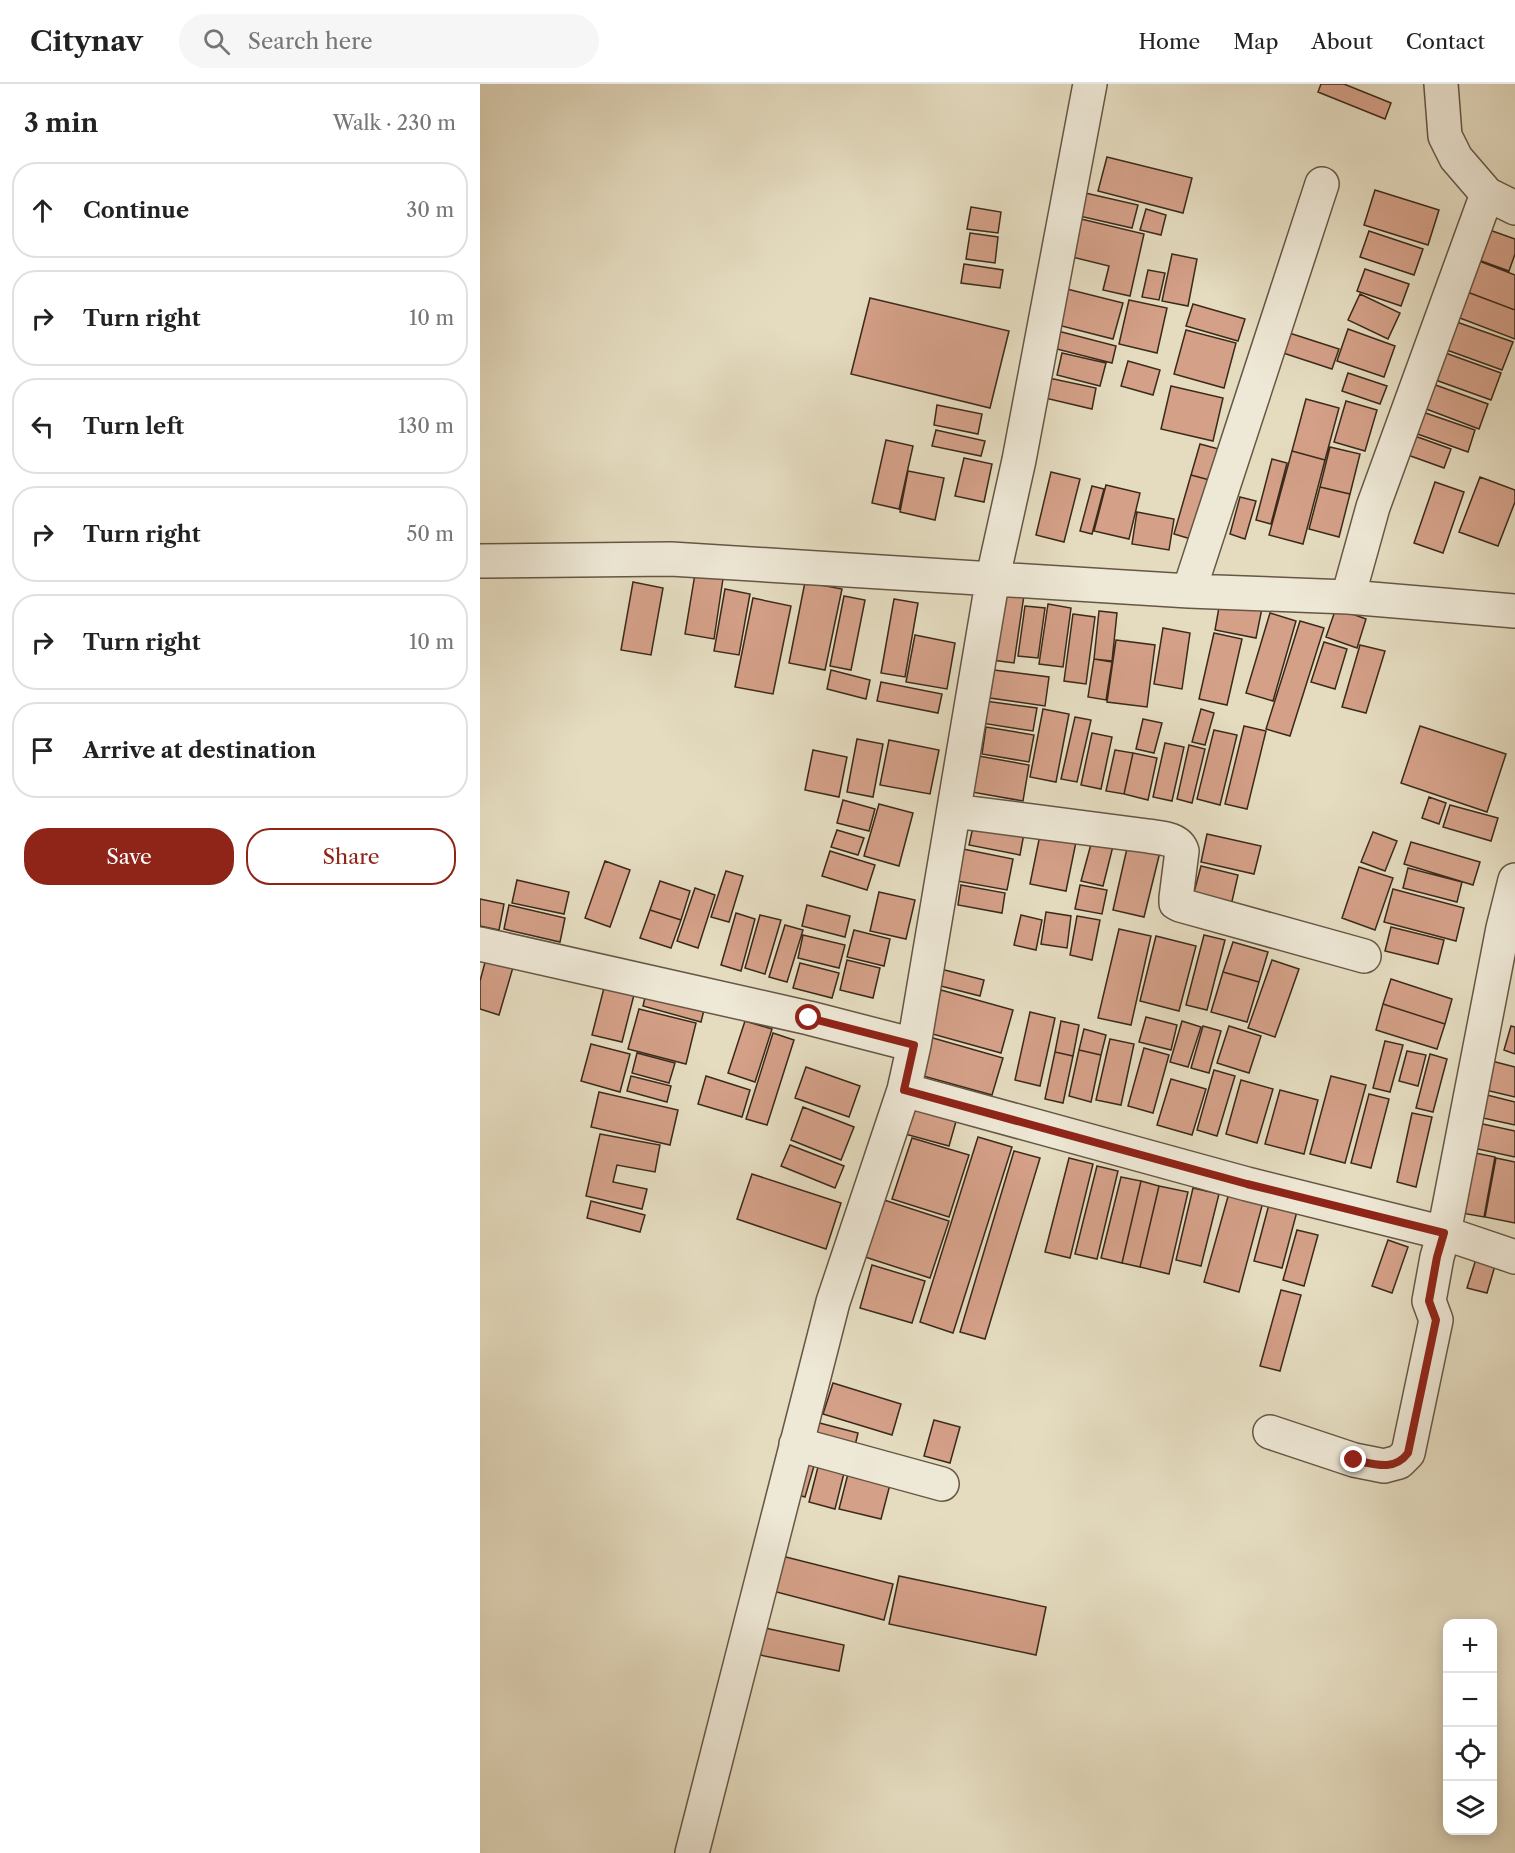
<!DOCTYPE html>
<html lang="en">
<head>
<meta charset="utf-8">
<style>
  :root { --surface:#fff; --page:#f6f6f6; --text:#222; --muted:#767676; --line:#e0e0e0; --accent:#8f2418 }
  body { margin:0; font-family:"Libre Caslon Text",serif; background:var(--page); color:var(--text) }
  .controls { position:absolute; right:18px; bottom:18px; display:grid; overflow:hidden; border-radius:12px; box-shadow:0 3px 15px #0003 }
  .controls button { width:54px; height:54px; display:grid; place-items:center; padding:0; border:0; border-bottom:2px solid var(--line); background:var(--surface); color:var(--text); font:30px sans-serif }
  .stop { position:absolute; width:18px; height:18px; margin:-14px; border:4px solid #8f2418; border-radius:50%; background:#fff }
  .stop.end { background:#8f2418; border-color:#fff; box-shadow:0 2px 6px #0008 }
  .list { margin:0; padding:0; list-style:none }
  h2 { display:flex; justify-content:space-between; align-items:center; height:78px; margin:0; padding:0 24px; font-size:26px }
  h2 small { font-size:20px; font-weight:400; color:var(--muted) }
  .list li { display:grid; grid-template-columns:39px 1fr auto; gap:18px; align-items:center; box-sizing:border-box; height:96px; margin:0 12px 12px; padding:0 12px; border:2px solid var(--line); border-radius:24px }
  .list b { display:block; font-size:22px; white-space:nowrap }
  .list em { font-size:20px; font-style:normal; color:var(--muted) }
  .actions { display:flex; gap:12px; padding:18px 24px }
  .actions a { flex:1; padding:14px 0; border:2px solid var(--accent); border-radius:24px; text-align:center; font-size:21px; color:var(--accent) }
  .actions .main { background:var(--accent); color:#fff }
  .icon { flex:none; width:33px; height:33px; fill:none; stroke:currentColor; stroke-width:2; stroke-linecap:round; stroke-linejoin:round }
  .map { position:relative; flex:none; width:1035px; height:1769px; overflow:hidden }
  header { display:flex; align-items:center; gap:36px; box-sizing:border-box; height:84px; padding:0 30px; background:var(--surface); border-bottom:2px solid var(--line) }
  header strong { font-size:28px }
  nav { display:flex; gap:33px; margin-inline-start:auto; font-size:21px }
  .search { width:420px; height:54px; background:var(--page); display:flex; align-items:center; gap:15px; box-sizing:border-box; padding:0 21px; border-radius:33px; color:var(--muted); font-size:22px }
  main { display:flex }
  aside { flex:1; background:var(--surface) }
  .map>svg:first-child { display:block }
  .building { fill:#d4a088; stroke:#3b2a1a; stroke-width:1.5 }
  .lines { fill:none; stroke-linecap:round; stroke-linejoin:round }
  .minor-casing { stroke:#665644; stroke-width:36 }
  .minor { stroke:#eee8d6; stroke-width:33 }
  .route { stroke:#8f2418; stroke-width:8 }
</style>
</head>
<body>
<header>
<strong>Citynav</strong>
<div class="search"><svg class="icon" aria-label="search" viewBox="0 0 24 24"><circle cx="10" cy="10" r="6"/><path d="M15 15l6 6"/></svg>Search here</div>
<nav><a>Home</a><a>Map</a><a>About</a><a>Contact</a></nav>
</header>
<main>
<aside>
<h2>3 min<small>Walk · 230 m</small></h2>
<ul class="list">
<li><svg class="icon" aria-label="ahead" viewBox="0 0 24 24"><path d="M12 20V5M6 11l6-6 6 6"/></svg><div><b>Continue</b></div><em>30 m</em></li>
<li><svg class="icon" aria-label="right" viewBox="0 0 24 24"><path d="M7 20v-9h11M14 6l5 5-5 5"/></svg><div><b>Turn right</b></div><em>10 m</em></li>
<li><svg class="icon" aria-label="left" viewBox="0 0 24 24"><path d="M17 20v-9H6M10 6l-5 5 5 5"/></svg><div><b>Turn left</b></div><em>130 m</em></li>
<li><svg class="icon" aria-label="right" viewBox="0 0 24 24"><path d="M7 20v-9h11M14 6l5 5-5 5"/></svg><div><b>Turn right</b></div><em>50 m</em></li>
<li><svg class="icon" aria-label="right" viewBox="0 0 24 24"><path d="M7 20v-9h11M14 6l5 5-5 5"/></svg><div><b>Turn right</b></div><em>10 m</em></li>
<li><svg class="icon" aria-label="arrive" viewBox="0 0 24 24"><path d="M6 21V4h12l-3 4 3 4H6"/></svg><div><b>Arrive at destination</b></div></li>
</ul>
<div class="actions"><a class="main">Save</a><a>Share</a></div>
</aside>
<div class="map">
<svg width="1035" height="1769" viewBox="0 0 1035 1769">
  <rect width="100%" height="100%" fill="#e5dcc0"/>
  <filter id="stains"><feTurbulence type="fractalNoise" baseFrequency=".00333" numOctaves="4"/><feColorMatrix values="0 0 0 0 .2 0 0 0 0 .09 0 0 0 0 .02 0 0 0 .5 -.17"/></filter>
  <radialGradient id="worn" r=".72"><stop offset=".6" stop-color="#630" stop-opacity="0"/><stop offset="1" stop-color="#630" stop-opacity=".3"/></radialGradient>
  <path class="building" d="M841 0H864L911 19 905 35 838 8Z
    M627 73 712 94 703 129 618 107Z
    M895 106 959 126 948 161 884 141Z
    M601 108 658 121 652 144 595 131Z
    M491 123 521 128 518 149 487 145Z
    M666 125 686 131 681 151 660 146Z
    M597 134 664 150 650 212 623 206 629 182 588 172Z
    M1004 144 1035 155V170L1029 187 993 174Z
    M889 147 943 165 934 191 880 173Z
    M490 149 518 153 515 179 486 175Z
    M692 170 717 175 708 222 682 217Z
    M994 175 1035 191V226L982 206Z
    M484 180 523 186 520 204 481 199Z
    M885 185 929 200 921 222 877 207Z
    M668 186 685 189 679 216 662 213Z
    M583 204 643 219 633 255 574 240Z
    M982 206 1035 226V255L972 231Z
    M880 210 920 229 908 255 868 236Z
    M390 214 529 247 510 324 371 290Z
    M649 216 687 224 677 269 639 260Z
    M713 220 765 235 758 257 706 242Z
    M974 237 1033 258 1022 286 964 265Z
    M868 245 915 262 904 293 857 277Z
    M574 246 636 262 632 279 569 263Z
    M706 246 756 259 744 304 694 290Z
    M800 246 859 265 852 285 794 266Z
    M960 267 1021 289 1011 316 950 294Z
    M582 269 626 279 620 302 577 291Z
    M648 277 680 286 673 311 641 302Z
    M868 289 907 302 900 320 862 307Z
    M569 294 616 304 612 325 565 314Z
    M950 299 1008 320 999 345 941 323Z
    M691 302 743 314 733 357 681 345Z
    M826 315 859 324 845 376 812 367Z
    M866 317 897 326 885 367 854 358Z
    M457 321 502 330 498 350 454 341Z
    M937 326 995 346 988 368 929 347Z
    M456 346 505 357 501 372 452 362Z
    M932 351 971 365 964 384 925 370Z
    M406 356 433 362 419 425 392 419Z
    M720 360 746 367 737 398 711 391Z
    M850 363 880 370 870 410 840 403Z
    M812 367 845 376 823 460 789 451Z
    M484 374 512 380 504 418 475 412Z
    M792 375 807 379 791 440 776 436Z
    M428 387 464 394 455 436 420 428Z
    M571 388 600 395 584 458 556 451Z
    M711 391 737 398 721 458 694 450Z
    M1000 393 1035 406V418L1018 462 979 448Z
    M955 398 984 408 963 469 934 459Z
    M626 401 660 409 649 455 614 447Z
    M612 402 624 405 612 450 600 447Z
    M840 403 870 410 859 453 829 445Z
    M760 413 776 417 765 455 750 450Z
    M657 428 694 435 689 466 652 460Z
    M216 484 244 488 234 555 205 550Z
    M153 498 183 504 171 571 141 566Z
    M325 498 362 505 345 586 309 579Z
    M245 505 270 510 259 571 234 567Z
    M523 507 544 511 534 579 512 576Z
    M364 512 385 516 371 586 350 582Z
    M741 512 783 519 776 554 735 546Z
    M273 514 311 522 293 610 255 603Z
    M414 515 438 519 425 593 401 589Z
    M568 520 591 524 583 583 559 580Z
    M545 522 565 524 558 574 538 572Z
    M856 524 886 535 877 564 846 553Z
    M619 527 637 529 632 577 614 575Z
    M790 529 816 537 793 617 766 609Z
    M593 530 615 533 606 600 584 597Z
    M820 537 844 544 810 652 786 645Z
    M683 544 710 549 702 605 674 600Z
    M734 549 762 555 747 621 719 615Z
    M435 551 475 559 467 605 426 598Z
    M636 556 675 561 667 623 627 618Z
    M844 558 867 565 855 605 831 598Z
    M880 561 905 567 886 629 862 623Z
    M614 575 632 578 626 616 608 613Z
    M351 586 390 596 386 615 347 605Z
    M514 586 569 593 565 622 510 614Z
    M401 598 462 610 458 629 397 617Z
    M505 617 557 624 553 647 501 639Z
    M563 625 589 630 576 698 550 693Z
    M721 625 734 629 725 661 712 658Z
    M595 633 611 636 597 698 581 695Z
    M663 635 682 639 674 669 656 665Z
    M764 642 786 647 767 725 745 720Z
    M940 642 1026 670 1007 728 921 699Z
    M506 643 554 651 549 678 502 670Z
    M734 646 757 651 740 721 717 715Z
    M612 649 632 653 621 705 601 701Z
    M377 655 403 660 393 713 367 708Z
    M409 656 459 666 450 710 400 701Z
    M685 659 704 663 692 717 673 713Z
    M709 661 725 665 712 719 697 715Z
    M333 666 367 673 359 713 325 706Z
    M635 666 653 669 644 710 626 707Z
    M653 669 677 674 668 716 644 710Z
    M493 671 549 681 543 717 486 707Z
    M949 713 966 719 959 740 942 734Z
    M363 716 395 725 389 747 357 739Z
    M399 720 433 729 419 782 384 772Z
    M970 721 1018 734 1011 757 963 743Z
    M495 734 545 744 540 771 489 761Z
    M562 741 598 748 586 807 550 800Z
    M357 746 384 754 378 771 351 763Z
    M893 748 917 757 905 787 881 778Z
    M614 749 635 754 623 802 601 797Z
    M727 750 781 762 774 790 721 778Z
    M931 758 1000 778 993 801 924 780Z
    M648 760 680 768 664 833 633 826Z
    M483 765 533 775 527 806 477 797Z
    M350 767 395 781 387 806 342 792Z
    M125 777 150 786 130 843 105 834Z
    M721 782 758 791 750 826 712 816Z
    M879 783 913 794 895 846 862 834Z
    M928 784 982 798 977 818 923 804Z
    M246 787 263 792 249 838 231 833Z
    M37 796 89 808 84 830 32 819Z
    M180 797 210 807 201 836 170 826Z
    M481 801 525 809 522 829 478 821Z
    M600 801 627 806 622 830 595 825Z
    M215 804 235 811 218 864 197 857Z
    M913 805 984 824 976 857 904 838Z
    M399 808 435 816 426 855 390 847Z
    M0 815 24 820 19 846 0 842Z
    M29 821 85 834 80 858 24 845Z
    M327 821 370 832 365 853 322 842Z
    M170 826 201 836 191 864 160 854Z
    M566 828 591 832 587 864 561 860Z
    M256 829 275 835 261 887 241 881Z
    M280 831 301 836 285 890 265 884Z
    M541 831 562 836 556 866 534 861Z
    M597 832 620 836 612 876 590 871Z
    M305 841 323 846 307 898 289 893Z
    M911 843 964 856 958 880 905 867Z
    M639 845 671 852 651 941 618 934Z
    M374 846 410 855 404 882 367 873Z
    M323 851 365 861 359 884 318 874Z
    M724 851 745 856 727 926 706 921Z
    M676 852 716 862 699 927 660 917Z
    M753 858 788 868 779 898 743 888Z
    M7 871 34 880 19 931 0 925V897Z
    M367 876 400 884 393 914 360 906Z
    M792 876 819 885 795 953 768 944Z
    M320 879 359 889 352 914 313 904Z
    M449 882 504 896 500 912 445 898Z
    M743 888 779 898 767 938 731 928Z
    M127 892 157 899 142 958 112 951Z
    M911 895 972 915 965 940 903 920Z
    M168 901 226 918 221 938 163 922Z
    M461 906 533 926 521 969 449 949Z
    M903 920 965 940 957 965 896 946Z
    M159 925 216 939 206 980 148 965Z
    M550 928 575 934 560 1002 535 996Z
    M666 933 697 941 691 966 659 958Z
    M265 937 292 945 275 998 248 989Z
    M581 937 599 941 593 972 575 968Z
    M702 937 721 943 708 983 690 978Z
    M723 942 741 947 729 989 711 984Z
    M749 942 781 952 769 989 737 979Z
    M1031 942 1035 943V970L1024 966Z
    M604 945 626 951 621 971 599 966Z
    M293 949 314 956 287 1041 266 1035Z
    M446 952 523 974 512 1011 436 990Z
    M630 955 654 960 641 1021 616 1016Z
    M905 957 923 961 910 1008 893 1004Z
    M111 960 150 970 140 1008 101 997Z
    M664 964 689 971 673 1029 648 1022Z
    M599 966 621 971 611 1018 589 1012Z
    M927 967 946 971 938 1002 919 997Z
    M575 968 593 972 583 1019 565 1015Z
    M157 969 195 979 189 999 152 989Z
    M950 970 967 975 953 1028 936 1024Z
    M1004 975 1035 983V1013L997 1004Z
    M326 983 380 1002 369 1033 315 1014Z
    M734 986 755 992 737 1052 717 1046Z
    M151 992 191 1002 187 1018 147 1007Z
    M226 992 270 1006 262 1033 218 1020Z
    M851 992 886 1001 865 1079 830 1070Z
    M691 995 726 1005 712 1051 677 1041Z
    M761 996 793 1005 777 1059 746 1050Z
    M800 1006 838 1016 824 1070 785 1060Z
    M119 1008 198 1026 190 1061 111 1043Z
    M995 1008 1035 1018V1041L989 1031Z
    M889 1010 909 1015 891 1084 871 1079Z
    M435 1014 479 1027 469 1062 425 1050Z
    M323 1023 374 1043 361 1076 311 1056Z
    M932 1029 952 1033 936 1103 917 1098Z
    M989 1037 1035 1047V1073L984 1062Z
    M120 1050 180 1061 175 1088 137 1081 133 1098 167 1105 162 1125 106 1112Z
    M498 1053 532 1063 473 1249 440 1238Z
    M432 1054 489 1071 469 1133 412 1115Z
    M310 1061 364 1082 355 1104 301 1082Z
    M981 1066 1015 1073 1004 1133 970 1127Z
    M534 1067 560 1074 505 1255 480 1248Z
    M589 1074 613 1080 590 1174 565 1168Z
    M1016 1074 1035 1078V1139L1005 1133Z
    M617 1082 638 1087 617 1175 595 1170Z
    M272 1090 361 1119 346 1165 257 1135Z
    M641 1093 661 1097 642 1179 621 1174Z
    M661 1097 679 1102 660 1183 642 1179Z
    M679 1102 708 1108 689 1190 660 1183Z
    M713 1104 739 1110 721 1182 696 1176Z
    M749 1109 783 1118 759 1208 724 1198Z
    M792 1109 820 1116 802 1184 774 1177Z
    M401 1115 469 1137 450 1194 382 1172Z
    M111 1117 165 1131 160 1148 107 1134Z
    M817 1146 838 1151 824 1202 803 1196Z
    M908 1156 928 1163 912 1209 892 1202Z
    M1000 1162 1019 1168 1007 1209 987 1204Z
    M392 1181 445 1197 432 1239 380 1224Z
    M801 1206 821 1211 800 1287 780 1282Z
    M353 1299 421 1320 412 1351 343 1330Z
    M454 1336 480 1343 470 1379 444 1372Z
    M332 1337 378 1349 373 1370 327 1358Z
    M316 1377 334 1382 325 1413 306 1407Z
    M371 1378 413 1389 401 1435 359 1425Z
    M338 1383 364 1389 355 1425 329 1418Z
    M294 1470 413 1500 404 1536 285 1505Z
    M419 1492 566 1523 556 1571 409 1540Z
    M285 1544 364 1561 359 1587 280 1571Z"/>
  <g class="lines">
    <g class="minor-casing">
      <path id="minor" d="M961 0 965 52 976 74 1007 110 1035 124
        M0 477 191 475 709 507 868 513 1035 527
        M709 507 842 100
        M868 513 893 423 1007 110
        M474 727 668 752C680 754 698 754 702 767L696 814V819L700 821 884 872
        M0 860 329 934 434 961
        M424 1006 767 1100 964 1149 1035 1173
        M790 1348 874 1376 904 1382 919 1378 928 1369 956 1236 949 1217 957 1173 964 1149 1023 844 1035 796
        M316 1360 462 1400
        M212 1769 353 1218 424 1006 434 961 513 493 539 376 610 0"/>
    </g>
    <use href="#minor" class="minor"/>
  </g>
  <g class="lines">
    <path class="route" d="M329 934 434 961 424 1006 767 1100 964 1149 957 1173 949 1217 956 1236 928 1369C914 1388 894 1380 874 1376"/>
  </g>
  <rect width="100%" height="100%" filter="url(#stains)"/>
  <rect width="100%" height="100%" fill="url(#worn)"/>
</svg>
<div class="controls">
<button>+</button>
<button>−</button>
<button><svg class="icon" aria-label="locate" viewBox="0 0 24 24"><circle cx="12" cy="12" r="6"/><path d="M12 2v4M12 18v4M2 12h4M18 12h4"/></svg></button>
<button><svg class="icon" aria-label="layers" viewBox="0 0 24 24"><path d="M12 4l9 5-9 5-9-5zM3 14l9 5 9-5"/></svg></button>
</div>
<div class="stop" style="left:329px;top:934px"></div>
<div class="stop end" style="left:874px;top:1376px"></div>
</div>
</main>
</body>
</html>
